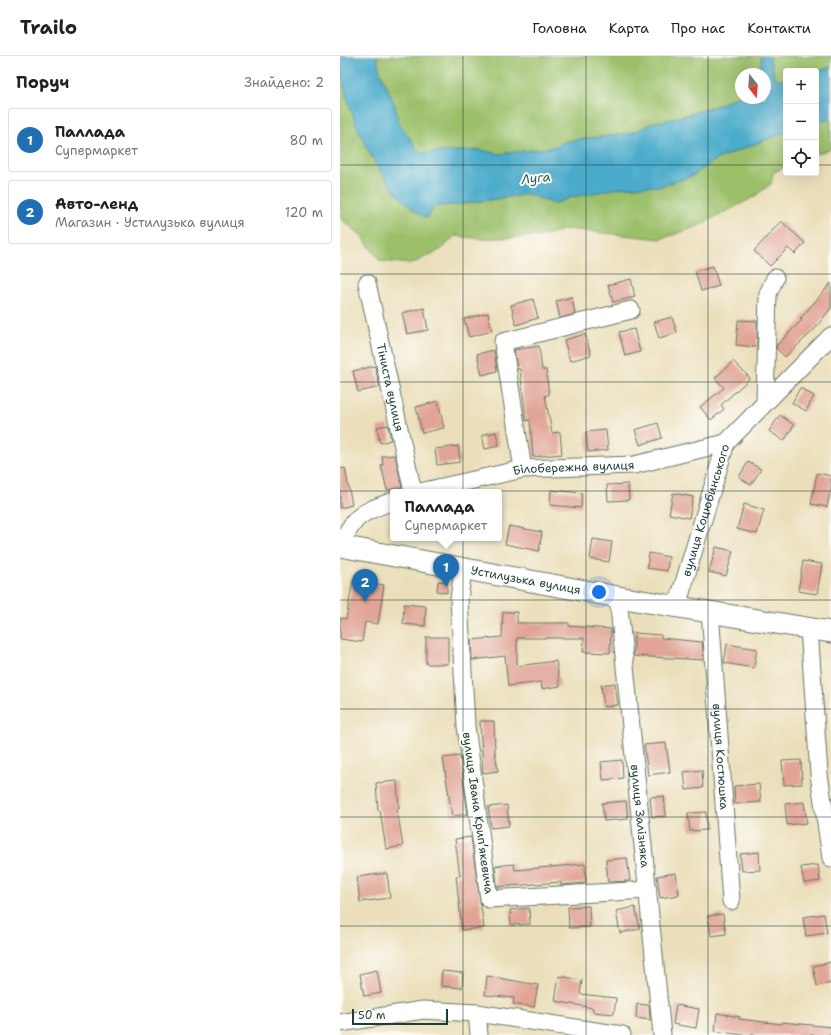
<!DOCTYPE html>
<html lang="uk">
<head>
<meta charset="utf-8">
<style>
  :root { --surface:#fff; --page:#f2f2f2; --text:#222; --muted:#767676; --line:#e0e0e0; --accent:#1f6fb2 }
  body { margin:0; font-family:"Shantell Sans",sans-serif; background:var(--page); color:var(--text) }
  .controls { position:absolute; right:12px; top:12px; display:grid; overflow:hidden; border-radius:4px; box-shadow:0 4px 16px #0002 }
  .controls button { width:36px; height:36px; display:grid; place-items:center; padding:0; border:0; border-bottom:1px solid var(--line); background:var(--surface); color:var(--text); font:20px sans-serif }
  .compass { position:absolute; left:395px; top:12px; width:36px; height:36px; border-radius:50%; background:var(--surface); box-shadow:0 4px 16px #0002; rotate:163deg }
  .scale { position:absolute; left:12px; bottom:10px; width:96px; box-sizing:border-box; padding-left:4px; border:2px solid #1f3d34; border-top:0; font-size:11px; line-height:14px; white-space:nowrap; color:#1f3d34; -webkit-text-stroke:3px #fdfcf7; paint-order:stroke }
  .you { position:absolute; left:259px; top:536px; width:14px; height:14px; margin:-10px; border:3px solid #fff; border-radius:50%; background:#1a73e8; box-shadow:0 0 0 6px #1a73e833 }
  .badge { display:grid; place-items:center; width:26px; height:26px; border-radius:50%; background:var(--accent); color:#fff; font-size:13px; font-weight:700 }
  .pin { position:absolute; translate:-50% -33px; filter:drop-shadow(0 1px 2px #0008) }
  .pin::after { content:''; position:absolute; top:21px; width:14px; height:12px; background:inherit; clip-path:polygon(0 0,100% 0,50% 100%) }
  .popup { position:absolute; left:50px; top:433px; width:112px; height:52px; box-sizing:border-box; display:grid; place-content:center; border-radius:4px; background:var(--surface); filter:drop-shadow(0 1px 3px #0005); font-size:13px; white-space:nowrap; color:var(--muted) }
  .popup b { font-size:15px; color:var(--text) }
  .popup::after { content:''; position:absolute; left:50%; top:100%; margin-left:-8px; border:8px solid transparent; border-top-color:var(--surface) }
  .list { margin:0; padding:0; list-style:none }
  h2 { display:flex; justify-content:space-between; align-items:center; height:52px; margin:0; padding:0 16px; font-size:17px }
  h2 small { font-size:13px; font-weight:400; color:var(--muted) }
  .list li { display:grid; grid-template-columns:26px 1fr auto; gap:12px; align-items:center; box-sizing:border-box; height:64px; margin:0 8px 8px; padding:0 8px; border:1px solid var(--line); border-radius:4px }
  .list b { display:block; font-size:15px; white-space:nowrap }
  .list p { margin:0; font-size:13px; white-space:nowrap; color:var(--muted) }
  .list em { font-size:13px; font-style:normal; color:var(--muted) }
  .icon { flex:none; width:22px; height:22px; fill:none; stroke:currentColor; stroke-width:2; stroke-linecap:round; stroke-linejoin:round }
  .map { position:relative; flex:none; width:491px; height:979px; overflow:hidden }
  header { display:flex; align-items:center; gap:24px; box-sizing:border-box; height:56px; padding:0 20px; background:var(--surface); border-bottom:1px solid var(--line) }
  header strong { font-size:19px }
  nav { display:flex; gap:22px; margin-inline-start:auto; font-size:14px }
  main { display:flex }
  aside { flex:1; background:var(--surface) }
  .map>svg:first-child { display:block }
  .green { fill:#9cc06a; stroke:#5e7e4f }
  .water { fill:#4cabcb; stroke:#367480 }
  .building { fill:#e1a496 }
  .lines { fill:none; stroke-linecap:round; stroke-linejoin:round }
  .minor-casing { stroke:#667663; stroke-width:19 }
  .major-casing { stroke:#667663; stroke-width:23 }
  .minor { stroke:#fff; stroke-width:17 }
  .major { stroke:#fff; stroke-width:21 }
  .grid { fill:none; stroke:#1f3d34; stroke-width:1; stroke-opacity:0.55 }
  .labels { text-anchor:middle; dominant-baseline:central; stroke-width:4; stroke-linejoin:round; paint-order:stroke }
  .street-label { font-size:12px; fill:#1f3d34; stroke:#fdfcf7 }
  .water-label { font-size:13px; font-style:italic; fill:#2c5e61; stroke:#fdfcf7 }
</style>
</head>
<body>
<header>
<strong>Trailo</strong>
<nav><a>Головна</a><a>Карта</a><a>Про нас</a><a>Контакти</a></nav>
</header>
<main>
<aside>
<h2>Поруч<small>Знайдено: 2</small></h2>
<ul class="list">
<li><span class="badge">1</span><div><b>Паллада</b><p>Супермаркет</p></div><em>80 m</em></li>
<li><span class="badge">2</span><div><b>Авто-ленд</b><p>Магазин · Устилузька вулиця</p></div><em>120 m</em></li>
</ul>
</aside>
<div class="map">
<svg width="491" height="979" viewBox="0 0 491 979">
  <rect width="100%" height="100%" fill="#fdfcf7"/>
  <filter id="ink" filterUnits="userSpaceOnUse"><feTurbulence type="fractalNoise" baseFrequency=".025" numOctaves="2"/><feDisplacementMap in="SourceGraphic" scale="8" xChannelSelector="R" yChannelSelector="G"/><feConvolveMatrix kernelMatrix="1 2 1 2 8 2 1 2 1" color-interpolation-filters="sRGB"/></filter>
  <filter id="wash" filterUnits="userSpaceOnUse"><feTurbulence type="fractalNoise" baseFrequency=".012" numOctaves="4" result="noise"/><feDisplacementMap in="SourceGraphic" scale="16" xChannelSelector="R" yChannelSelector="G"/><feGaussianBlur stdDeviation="0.9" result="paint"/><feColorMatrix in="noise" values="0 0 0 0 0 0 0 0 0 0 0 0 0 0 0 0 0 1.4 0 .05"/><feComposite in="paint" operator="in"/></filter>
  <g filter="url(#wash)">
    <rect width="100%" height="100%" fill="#ebdfbb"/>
    <path class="green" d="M37 0H421V11L410 15 409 18H401V38L379 49 329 64 315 66 292 77 226 85 214 91 160 98 140 94 80 97 59 67 54 47 39 13Z
      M429 0H491V11L476 16 446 15V24L435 23Z
      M0 16 95 150 116 149 188 138 214 148 232 141 285 131 322 130 352 120 377 103 446 76V110L433 117 431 128 412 142 356 171 321 183 227 173 201 180 143 183 115 180 102 193 71 208 40 205 21 179 0 162Z
      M491 63V93L476 98V66Z"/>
    <path class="water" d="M0 0H37L39 13 54 47 59 67 80 97 140 94 160 98 214 91 226 85 292 77 315 66 329 64 379 49 401 38V42H425V18H409L410 15 421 11V0H429L435 23 446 24V76L377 103 352 120 322 130 285 131 232 141 214 148 188 138 116 149 95 150 87 162C42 141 0 48 0 0Z
      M491 11V63L476 66V16Z"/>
    <g id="blocks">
      <path class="building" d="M441 165 465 187 455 198 448 192 430 210 414 195Z
        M373 210 379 230 361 235 355 215Z
        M291 223 295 241 273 246 268 229Z
        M491 227V252L474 274 445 301 436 292 437 289 462 264 460 263Z
        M232 241 235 258 220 262 216 245Z
        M193 243 198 262 176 269 171 249Z
        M84 252 88 274 67 278 62 257Z
        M148 257 152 275 129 281 124 263Z
        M332 261 337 277 319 282 314 266Z
        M398 264 417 265V291L396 289Z
        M294 273 300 296 285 300 279 276Z
        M245 278 251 299 230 305 224 284Z
        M199 290 202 314H206L209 339H205L212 377 220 376 222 398 193 401 190 364 186 365 180 313H177L174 294Z
        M154 294 157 315 142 319 137 298Z
        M393 305 410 322 381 349 384 353 371 364 360 351 384 332 375 322Z
        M35 310 40 331 18 336 13 315Z
        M460 332 474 340 466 355 452 347Z
        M98 345 104 372 82 377 76 351Z
        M440 359 454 369 444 385 429 375Z
        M318 367 322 382 300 389 295 374Z
        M48 369 51 384 40 387 37 371Z
        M266 374 268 394 248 396 246 376Z
        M156 376 159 390 145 393 142 379Z
        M118 390 120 406 97 409 95 393Z
        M55 399 62 431 47 434 41 409H43L42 400Z
        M408 406 421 413 411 429 399 421Z
        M5 412 12 449 0 452V413Z
        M477 417 491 420V432L487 451 471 448Z
        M288 428 289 444 268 445 267 429Z
        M211 434 242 437 241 452 210 449Z
        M333 437 353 441 349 462 329 458Z
        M404 448 424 454 417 478 397 473Z
        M169 470 202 476 199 495 165 488Z
        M253 483 272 486 269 506 250 503Z
        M376 491 393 495 386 520 369 516Z
        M309 497 329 501 327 515 307 512Z
        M463 505 482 508 477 538 458 535Z
        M13 524 44 529 38 568 25 566 22 586 0 583V562L6 563Z
        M98 525 107 526V537L97 535Z
        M64 548 86 550 85 570 63 568Z
        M163 556H177V567H229V570L271 573 270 597 243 596 244 582H177V610L216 605 220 630 202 633 201 626 168 630 165 600 132 604 131 584 162 581Z
        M294 577 321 579V582L362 586 364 604 294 600Z
        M86 581H108V608H86Z
        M387 588 417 593 414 612 384 607Z
        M275 627 278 649 264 651 261 629Z
        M140 665H154L155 696 158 715 143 717Z
        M326 687 330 716 308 719 304 689Z
        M120 700 128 758 112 760 103 702Z
        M282 704 283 722 263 724 261 706Z
        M461 704 462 728 444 729 442 705Z
        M362 714 363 732 346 734 344 716Z
        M57 725 59 753H57L63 790 46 793 40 754 38 755 36 727Z
        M419 728 421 746 395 748 394 730Z
        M324 740 326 760 312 761 310 741Z
        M286 745 288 763 264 765 262 747Z
        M464 746 467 767 447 769 445 748Z
        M167 749 169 770 151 772 148 751Z
        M366 756 367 774 350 775 348 757Z
        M131 781 144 872 122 874 116 820H120L115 783Z
        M419 796 420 814 402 815 400 798Z
        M287 802 290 825 268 826 266 804Z
        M174 808 175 814 245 808 246 827 221 829V826L157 831 155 810Z
        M478 809 480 825 464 827 461 811Z
        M47 817 50 842 20 846 17 821Z
        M336 817 339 839 320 842 317 820Z
        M249 850 250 871 229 872 228 851Z
        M295 851 300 873 280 877 276 855Z
        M189 852 190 868 171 869 170 854Z
        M383 858 386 878 371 880 368 860Z
        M484 858 487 877 466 880 463 861Z
        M491 906V927L477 930 473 910Z
        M37 914 41 937 24 940 20 918Z
        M102 915 123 917 122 932 101 930Z
        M147 920 198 929 194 951 173 948 174 942 145 939Z
        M219 920 242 924 240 938 276 942 274 958 253 956V952L215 945Z
        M297 948 309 949 310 964 296 962Z
        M336 949 359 953 356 972 333 968Z
        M377 957 400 961 399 963 442 968V966L491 971V979H403L375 975Z"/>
    </g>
  </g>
  <g filter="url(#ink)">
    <use href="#blocks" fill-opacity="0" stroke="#667663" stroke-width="1"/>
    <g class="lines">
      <g class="minor-casing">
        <g id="minor">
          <path id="s1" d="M27 227 73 436"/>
          <path d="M425 345 428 238 435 222"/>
          <path d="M183 413 163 286 291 254"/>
          <path id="s2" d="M80 436 183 413 294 409 386 387"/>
          <path d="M0 488C17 457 21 457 53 445"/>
          <path d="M123 513 119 543 126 670 149 843 308 834"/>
          <path id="s3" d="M278 541 322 979"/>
          <path id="s4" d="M337 550 386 387 491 280"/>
          <path id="s5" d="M370 555 391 845"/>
          <path d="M469 572 479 718 491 802"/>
          <path d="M137 957 139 979"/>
          <path d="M0 967 83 954 137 957 282 979"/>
        </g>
      </g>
      <g class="major-casing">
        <g id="major">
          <path id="s6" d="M0 490 278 541 491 576"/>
        </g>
      </g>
      <use href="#minor" class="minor"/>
      <use href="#major" class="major"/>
    </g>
  </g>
  <path class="grid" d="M123 0V979M246 0V979M368 0V979M0 109H446M476 109H491M0 218H491M0 326H491M0 435H491M0 544H491M0 653H491M0 761H491M0 870H491"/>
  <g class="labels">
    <g class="street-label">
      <text stroke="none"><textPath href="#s1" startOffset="107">Тіниста вулиця</textPath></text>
      <text stroke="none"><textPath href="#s2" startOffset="156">Білобережна вулиця</textPath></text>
      <text stroke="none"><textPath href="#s4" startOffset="100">вулиця Коцюбинського</textPath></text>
      <text stroke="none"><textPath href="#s6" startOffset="189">Устилузька вулиця</textPath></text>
      <text stroke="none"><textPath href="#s5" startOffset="146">вулиця Костюшка</textPath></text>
      <text transform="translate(138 757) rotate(82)">вулиця Івана Крипʼякевича</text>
      <text stroke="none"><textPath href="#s3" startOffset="220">вулиця Залізняка</textPath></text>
    </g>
    <g class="water-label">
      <text transform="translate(196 122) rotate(-6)">Луга</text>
    </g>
  </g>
</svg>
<div class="controls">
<button>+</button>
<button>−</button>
<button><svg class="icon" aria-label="locate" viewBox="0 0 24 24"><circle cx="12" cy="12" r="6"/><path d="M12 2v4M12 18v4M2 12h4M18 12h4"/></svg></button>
</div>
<svg class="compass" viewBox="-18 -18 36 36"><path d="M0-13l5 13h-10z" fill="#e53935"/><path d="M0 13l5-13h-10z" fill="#767676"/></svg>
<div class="scale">50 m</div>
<div class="you"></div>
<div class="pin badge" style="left:106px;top:531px">1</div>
<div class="popup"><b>Паллада</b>Супермаркет</div>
<div class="pin badge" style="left:25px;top:546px">2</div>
</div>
</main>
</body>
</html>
